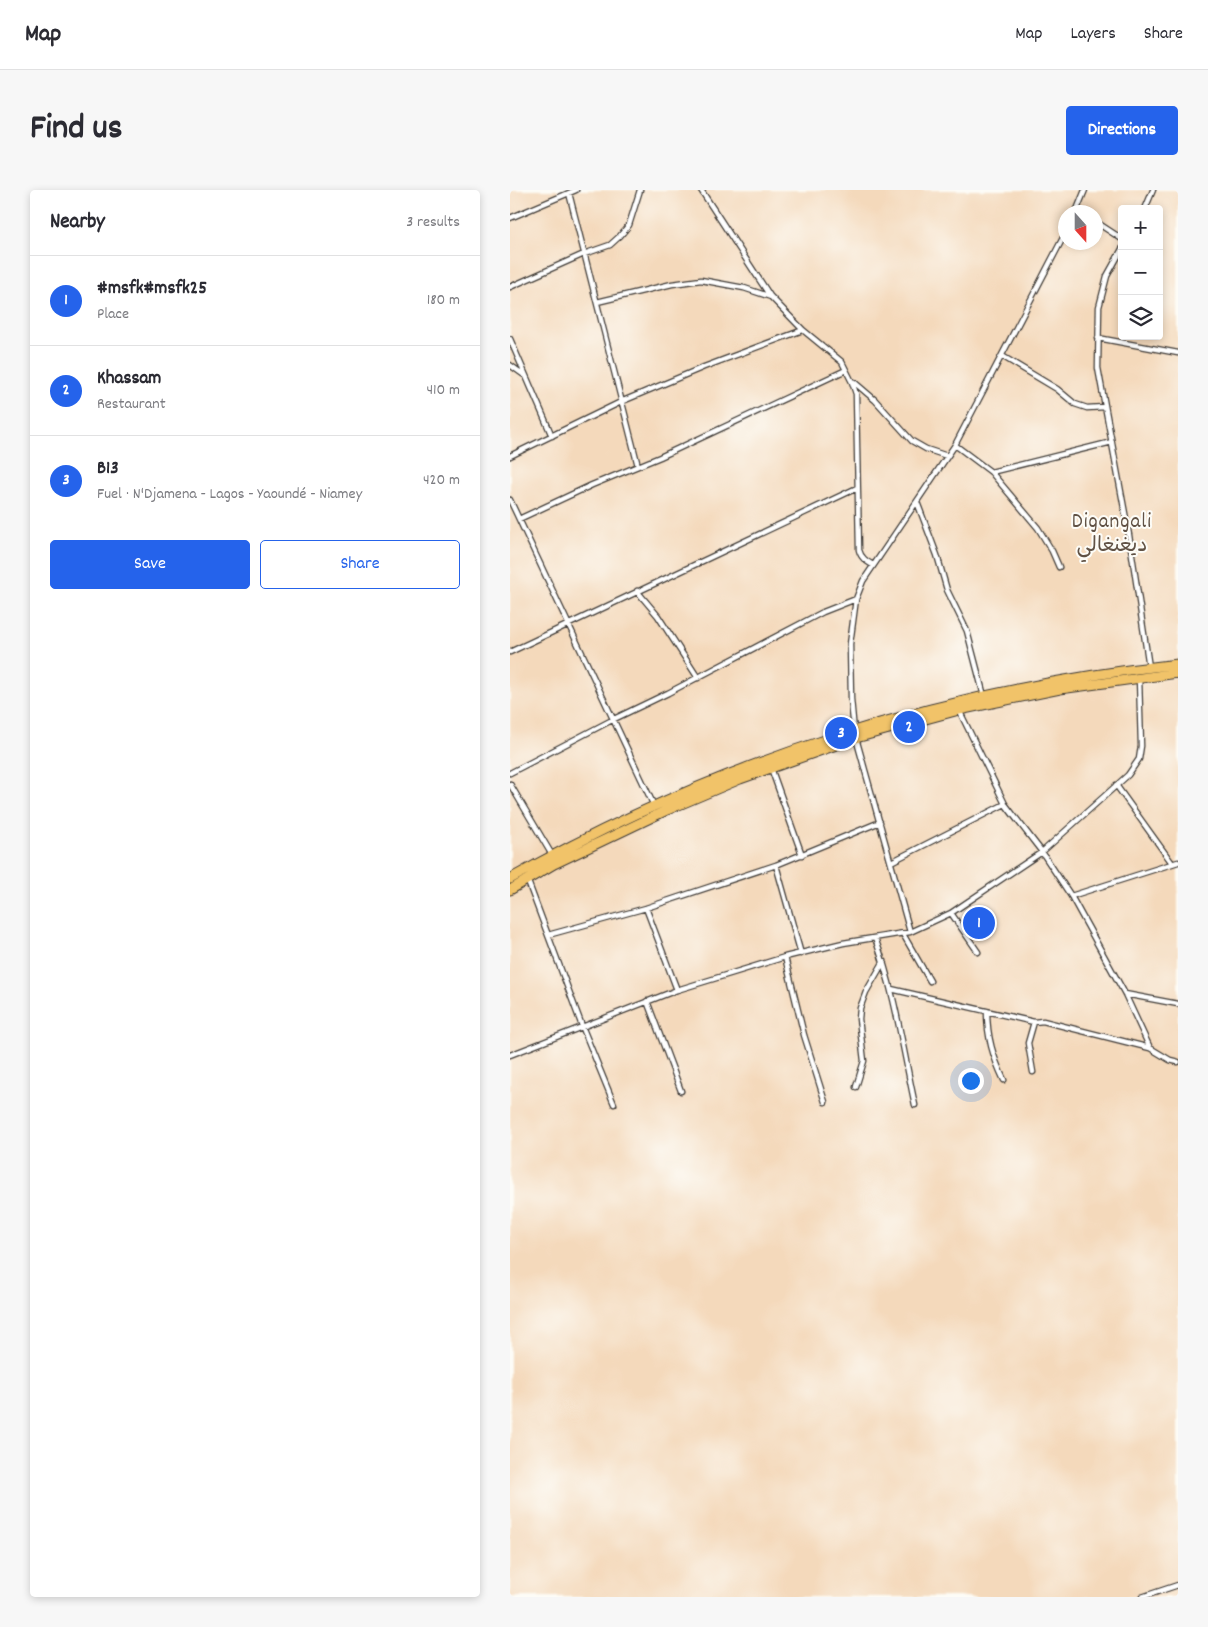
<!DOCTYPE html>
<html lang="en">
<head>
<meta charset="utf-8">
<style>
  :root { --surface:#fff; --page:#f7f7f7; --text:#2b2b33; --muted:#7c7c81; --line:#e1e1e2; --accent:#2563eb }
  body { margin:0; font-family:Dekko,"Playpen Sans Arabic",sans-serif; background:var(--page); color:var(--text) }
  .controls { position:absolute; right:15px; top:15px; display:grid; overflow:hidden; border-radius:5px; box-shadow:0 2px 8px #0003 }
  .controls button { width:45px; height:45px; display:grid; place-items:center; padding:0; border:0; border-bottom:1px solid var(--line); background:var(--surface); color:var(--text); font:25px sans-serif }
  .compass { position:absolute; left:548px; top:15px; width:45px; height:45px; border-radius:50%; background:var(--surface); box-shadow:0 2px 8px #0003; rotate:159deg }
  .you { position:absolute; left:460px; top:890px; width:18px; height:18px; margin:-12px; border:4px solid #fff; border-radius:50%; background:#1a73e8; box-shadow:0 0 0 8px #1a73e833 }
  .badge { display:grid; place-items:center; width:32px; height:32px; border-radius:50%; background:var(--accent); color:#fff; font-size:16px; font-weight:700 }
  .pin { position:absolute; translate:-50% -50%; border:2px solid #fff; box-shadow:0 1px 5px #0006 }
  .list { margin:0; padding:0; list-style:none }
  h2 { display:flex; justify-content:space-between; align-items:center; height:65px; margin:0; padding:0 20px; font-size:21px }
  h2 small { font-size:16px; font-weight:400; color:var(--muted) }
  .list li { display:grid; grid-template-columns:32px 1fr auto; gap:15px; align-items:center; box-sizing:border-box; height:90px; padding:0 20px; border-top:1px solid var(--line) }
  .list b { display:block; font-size:19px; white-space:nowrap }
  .list p { margin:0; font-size:16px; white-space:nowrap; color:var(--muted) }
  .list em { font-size:16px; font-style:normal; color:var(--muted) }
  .actions { display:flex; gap:10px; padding:15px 20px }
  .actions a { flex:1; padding:11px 0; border:1px solid var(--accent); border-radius:5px; text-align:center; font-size:18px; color:var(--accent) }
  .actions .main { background:var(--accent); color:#fff }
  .icon { flex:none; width:28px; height:28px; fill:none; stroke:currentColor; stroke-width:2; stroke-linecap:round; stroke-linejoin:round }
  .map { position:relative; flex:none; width:668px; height:1407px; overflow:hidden; border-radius:5px }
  header { display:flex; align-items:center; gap:30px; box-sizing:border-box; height:70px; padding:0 25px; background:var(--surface); border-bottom:1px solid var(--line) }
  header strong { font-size:24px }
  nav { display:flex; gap:28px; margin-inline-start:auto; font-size:18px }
  .intro { display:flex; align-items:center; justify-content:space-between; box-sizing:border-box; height:120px; padding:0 30px }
  h1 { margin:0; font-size:35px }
  .button { padding:12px 22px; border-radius:5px; background:var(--accent); color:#fff; font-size:18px; font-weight:700 }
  main { display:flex; gap:30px; padding:0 30px }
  aside { flex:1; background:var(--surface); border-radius:5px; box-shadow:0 2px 8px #0003 }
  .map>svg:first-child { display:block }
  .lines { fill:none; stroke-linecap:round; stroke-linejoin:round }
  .street-casing { stroke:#3c3834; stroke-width:7 }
  .highway-casing { stroke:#3c3834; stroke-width:11 }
  .street { stroke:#fff; stroke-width:4.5 }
  .highway { stroke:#f1c369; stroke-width:9 }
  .labels { text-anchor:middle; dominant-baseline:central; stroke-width:4; stroke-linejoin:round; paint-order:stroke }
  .neighbourhood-label { font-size:21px; letter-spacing:1px; fill:#615245; stroke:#fdfcf7 }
</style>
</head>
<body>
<header>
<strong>Map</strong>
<nav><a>Map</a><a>Layers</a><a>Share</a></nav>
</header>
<div class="intro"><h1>Find us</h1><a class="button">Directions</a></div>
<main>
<aside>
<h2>Nearby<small>3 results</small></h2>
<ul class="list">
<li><span class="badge">1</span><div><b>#msfk#msfk25</b><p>Place</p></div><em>180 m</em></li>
<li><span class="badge">2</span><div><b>Khassam</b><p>Restaurant</p></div><em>410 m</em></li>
<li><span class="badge">3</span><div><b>B13</b><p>Fuel · N'Djamena - Lagos - Yaoundé - Niamey</p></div><em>420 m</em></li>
</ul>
<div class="actions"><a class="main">Save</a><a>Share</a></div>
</aside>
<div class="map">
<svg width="668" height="1407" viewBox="0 0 668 1407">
  <rect width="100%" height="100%" fill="#fdfcf7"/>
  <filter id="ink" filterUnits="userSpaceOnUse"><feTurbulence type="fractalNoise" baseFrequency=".02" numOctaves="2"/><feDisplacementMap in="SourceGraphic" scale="10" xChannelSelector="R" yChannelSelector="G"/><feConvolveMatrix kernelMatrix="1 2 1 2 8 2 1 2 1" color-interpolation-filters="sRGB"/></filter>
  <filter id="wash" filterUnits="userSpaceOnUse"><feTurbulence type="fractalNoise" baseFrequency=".0096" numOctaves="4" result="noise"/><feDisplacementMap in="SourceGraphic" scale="20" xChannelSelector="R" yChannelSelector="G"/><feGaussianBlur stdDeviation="1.12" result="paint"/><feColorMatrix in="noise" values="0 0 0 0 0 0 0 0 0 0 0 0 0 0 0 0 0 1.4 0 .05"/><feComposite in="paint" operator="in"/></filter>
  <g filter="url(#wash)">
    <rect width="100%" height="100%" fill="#f4d9bb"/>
  </g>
  <g filter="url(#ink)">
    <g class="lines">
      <g class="street-casing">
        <path id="street" d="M191 0 260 106
          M59 3 128 276
          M635 19 643 0
          M566 22 575 0
          M0 28 66 0
          M586 32 612 49
          M612 59 597 86 589 117 588 178 619 345 639 477
          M0 97 74 64 100 55 110 46 119 35 130 0
          M87 112 162 94 191 90 234 98 261 107 293 140 332 172 342 192 346 204 349 360C351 368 356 371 363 375
          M588 148 668 163
          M0 149 42 246
          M492 166 547 199 565 214 577 218 595 217
          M0 175 14 185
          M344 192 365 210 402 251 416 259 437 266
          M445 255 481 282 528 338 542 361 549 377
          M0 266 113 211 194 177 293 140
          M481 282 602 252
          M0 310 144 616
          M407 312 427 365 437 400 457 441 474 506
          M9 329 82 295 150 267 336 180
          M127 401 148 426 188 488
          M0 462 347 298
          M449 520 495 614 532 662 561 706 615 804 640 858 660 870 668 872
          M344 541 341 509 340 454 346 409 353 391 445 255 556 42
          M346 548 400 742
          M261 578 292 665
          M0 583 104 529 158 503 313 422 346 409
          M0 594 42 665
          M606 595 662 673
          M381 672 495 614
          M266 675 291 764
          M17 689 72 836 104 914
          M561 706 668 672
          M136 718 167 800
          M441 723 468 762
          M393 744 420 791
          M38 745 136 718 266 675 370 632
          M365 748C385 802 393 860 405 915
          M275 767 294 845 315 912
          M381 799 524 832 533 831 640 858
          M615 804 668 814
          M137 811 171 901
          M477 821C477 847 483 867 494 890
          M0 865 167 800 275 767 333 753 400 742 441 723 532 662 618 585 629 569 631 556 629 488
          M523 882 518 853 524 832
          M346 897 354 871 349 829 350 818 356 802 374 771
          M632 1407 668 1395"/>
      </g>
      <g class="highway-casing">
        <path id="highway" d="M0 689C204 573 434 499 668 474
          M0 700 44 674 157 620 230 589 346 548 449 520 550 499 668 483"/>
      </g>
      <use href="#street" class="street"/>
      <use href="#highway" class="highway"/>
    </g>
  </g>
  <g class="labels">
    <g class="neighbourhood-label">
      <text x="602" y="333">Digangali<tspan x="602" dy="24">ديغنغالي</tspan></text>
    </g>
  </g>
</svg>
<div class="controls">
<button>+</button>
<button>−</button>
<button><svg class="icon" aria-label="layers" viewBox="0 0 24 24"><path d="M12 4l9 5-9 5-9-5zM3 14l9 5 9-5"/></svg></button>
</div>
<svg class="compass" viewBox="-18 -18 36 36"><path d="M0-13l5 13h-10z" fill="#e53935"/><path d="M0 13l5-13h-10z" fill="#7c7c81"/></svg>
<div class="you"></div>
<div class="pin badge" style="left:469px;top:733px">1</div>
<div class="pin badge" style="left:399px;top:537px">2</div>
<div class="pin badge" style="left:331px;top:543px">3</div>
</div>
</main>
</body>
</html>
